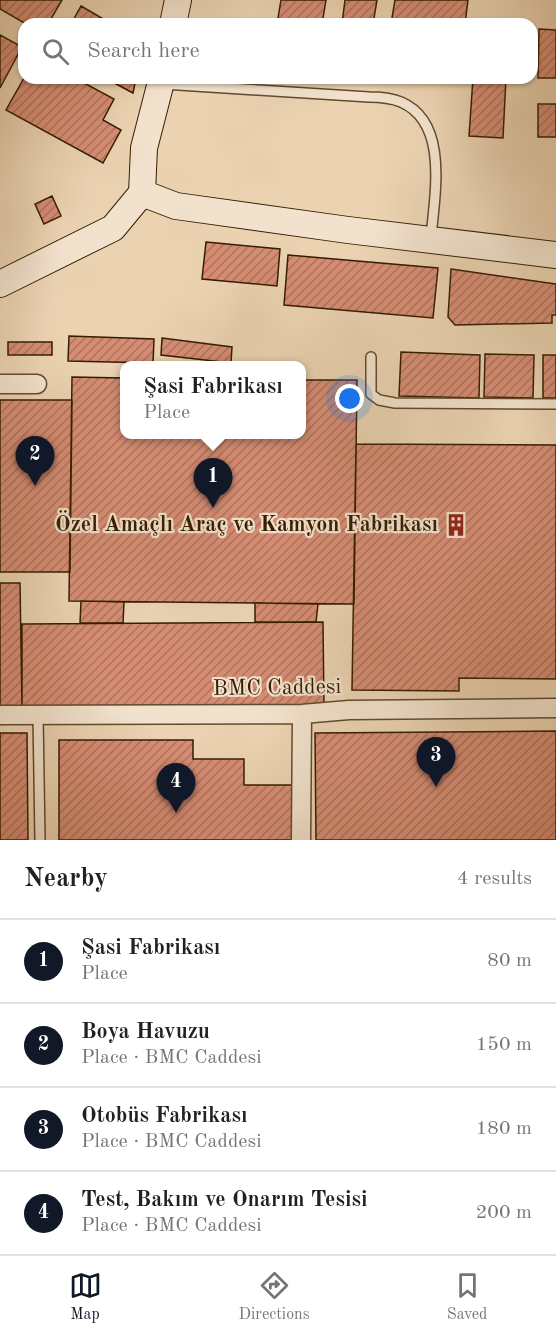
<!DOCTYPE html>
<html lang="en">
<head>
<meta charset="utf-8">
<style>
  :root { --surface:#fff; --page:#f2f2f2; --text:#202124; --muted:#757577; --line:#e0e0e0; --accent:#111827 }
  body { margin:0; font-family:"Old Standard TT",serif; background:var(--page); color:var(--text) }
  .you { position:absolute; left:350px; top:399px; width:21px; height:21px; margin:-15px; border:4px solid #fff; border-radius:50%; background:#1a73e8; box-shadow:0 0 0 9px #1a73e833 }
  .badge { display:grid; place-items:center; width:39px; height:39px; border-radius:50%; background:var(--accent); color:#fff; font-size:20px; font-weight:700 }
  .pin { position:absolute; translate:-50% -50px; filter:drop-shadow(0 2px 3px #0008) }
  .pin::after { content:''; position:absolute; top:32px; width:21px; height:18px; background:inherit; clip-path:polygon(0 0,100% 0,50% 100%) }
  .popup { position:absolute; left:120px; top:361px; width:186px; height:78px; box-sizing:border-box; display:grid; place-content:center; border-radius:12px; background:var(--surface); filter:drop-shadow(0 2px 4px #0005); font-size:20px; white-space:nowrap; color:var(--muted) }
  .popup b { font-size:22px; color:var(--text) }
  .popup::after { content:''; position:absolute; left:50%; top:100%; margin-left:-12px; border:12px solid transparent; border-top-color:var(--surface) }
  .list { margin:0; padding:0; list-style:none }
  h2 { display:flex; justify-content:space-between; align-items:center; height:78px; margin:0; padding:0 24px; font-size:26px }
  h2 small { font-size:20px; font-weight:400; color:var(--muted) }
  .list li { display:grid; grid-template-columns:39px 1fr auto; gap:18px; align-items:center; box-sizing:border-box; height:84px; padding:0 24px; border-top:2px solid var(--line) }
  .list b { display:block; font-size:22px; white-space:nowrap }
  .list p { margin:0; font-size:20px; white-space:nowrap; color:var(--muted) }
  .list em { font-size:20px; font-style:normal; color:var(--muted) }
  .icon { flex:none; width:33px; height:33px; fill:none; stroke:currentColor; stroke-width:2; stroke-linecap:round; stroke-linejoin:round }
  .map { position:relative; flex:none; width:556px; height:840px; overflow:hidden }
  .search { position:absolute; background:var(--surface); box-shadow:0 2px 4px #0004; left:18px; right:18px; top:18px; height:66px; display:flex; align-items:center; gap:15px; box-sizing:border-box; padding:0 21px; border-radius:18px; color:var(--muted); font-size:22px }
  .sheet { height:414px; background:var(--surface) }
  nav { display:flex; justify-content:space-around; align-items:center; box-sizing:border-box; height:84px; border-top:2px solid var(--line); background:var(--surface); font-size:16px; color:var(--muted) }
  nav a { display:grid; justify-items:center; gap:3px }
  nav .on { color:var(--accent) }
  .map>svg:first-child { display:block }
  .building { fill:url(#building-hatch); stroke:#341d00; stroke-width:1.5 }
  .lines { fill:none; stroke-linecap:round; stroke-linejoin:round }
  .lane-casing { stroke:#624a2c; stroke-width:12 }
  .street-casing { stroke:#624a2c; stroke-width:21 }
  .secondary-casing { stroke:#341d00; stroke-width:28 }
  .lane { stroke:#f2e2cd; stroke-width:9 }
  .street { stroke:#f2e2cd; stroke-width:18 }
  .secondary { stroke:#f2e2cd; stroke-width:26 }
  .labels { text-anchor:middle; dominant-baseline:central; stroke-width:4.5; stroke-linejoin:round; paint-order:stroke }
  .poi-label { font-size:22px; font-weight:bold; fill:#341d00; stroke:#f2e2cd; text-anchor:end }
  .street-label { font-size:22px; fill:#341d00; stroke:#f2e2cd }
</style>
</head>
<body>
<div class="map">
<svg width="556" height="840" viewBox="0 0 556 840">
  <defs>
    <pattern id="building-hatch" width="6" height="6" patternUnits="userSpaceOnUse" patternTransform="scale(1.5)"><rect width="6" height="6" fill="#d68d74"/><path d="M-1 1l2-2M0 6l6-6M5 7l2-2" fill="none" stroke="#ae735d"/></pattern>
  </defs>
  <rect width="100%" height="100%" fill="#ebd3b2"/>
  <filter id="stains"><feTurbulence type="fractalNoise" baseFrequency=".00333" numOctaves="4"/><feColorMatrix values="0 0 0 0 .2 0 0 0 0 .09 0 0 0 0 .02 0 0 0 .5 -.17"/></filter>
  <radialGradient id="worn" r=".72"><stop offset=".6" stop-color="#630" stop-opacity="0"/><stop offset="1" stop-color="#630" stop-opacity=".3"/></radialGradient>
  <path class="building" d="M0 0H62L48 24H26L0 9Z
    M281 0H326L322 24H277Z
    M345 0H377L373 24H342Z
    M395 0H468L465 24H391Z
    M81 6 112 24H71Z
    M539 29 556 30V78H538Z
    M0 35 22 47 0 88Z
    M24 78H75L114 99 103 120 121 130 103 163 6 110Z
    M105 78H136L133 93Z
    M473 78H506L503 138 469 136Z
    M538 104H556V137H538Z
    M52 196 61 216 44 224 35 204Z
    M206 242 280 249 277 286 202 279Z
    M288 255 438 268 433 318 284 305Z
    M451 269 556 284V315H552V323L455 325 448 317Z
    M69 336 154 339 153 363 68 361Z
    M162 338 232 347 231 363 161 355Z
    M8 342H52V355H8Z
    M401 352 480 355 479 398 399 396Z
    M485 354 534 355 533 398 484 397Z
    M543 355H556V398H543Z
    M72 377 124 378V434H302V380H357L354 604 69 601Z
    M0 400H72L70 572H0Z
    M356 444 556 445V679L459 678V691L352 690Z
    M0 583H20L22 707H0Z
    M81 601 124 602 123 623H80Z
    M255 603 318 604 316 622H255Z
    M323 622 324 707 22 708V624Z
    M556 731V840H316L315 733Z
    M0 733H27L28 840H0Z
    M59 740H193V759H244V785H293V840H59Z"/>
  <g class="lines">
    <g class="lane-casing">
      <path id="lane" d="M163 84 369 97C380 97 391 98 401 102 450 123 434 197 431 238
        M371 357V394L379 400 395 403 556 404
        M38 715 40 840"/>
    </g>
    <g class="street-casing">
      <path id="street" d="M0 384H37
        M0 715 302 714 349 710 556 708
        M301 840 302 714"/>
    </g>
    <g class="secondary-casing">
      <path id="secondary" d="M173 24 178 0
        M142 193 176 206 348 230 556 255
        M0 284 113 228 142 193 144 148 162 78"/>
    </g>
    <use href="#lane" class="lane"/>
    <use href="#street" class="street"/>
    <use href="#secondary" class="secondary"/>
  </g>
  <defs>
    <g id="building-bare" transform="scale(1.8)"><path d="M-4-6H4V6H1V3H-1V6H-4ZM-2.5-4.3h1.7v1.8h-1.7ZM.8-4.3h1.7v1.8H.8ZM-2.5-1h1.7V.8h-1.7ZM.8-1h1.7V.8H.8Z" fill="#8f2418" stroke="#f2e2cd" stroke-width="2.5" paint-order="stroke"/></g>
  </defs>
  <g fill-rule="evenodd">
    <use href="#building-bare" x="456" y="525"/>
  </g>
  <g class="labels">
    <g class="poi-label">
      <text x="438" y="525">Özel Amaçlı Araç ve Kamyon Fabrikası</text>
    </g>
    <g class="street-label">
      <text transform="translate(277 688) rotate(-1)">BMC Caddesi</text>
    </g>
  </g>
  <rect width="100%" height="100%" filter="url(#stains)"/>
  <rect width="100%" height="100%" fill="url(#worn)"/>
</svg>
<div class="you"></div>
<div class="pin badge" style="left:213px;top:508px">1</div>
<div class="popup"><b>Şasi Fabrikası</b>Place</div>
<div class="pin badge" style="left:35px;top:486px">2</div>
<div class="pin badge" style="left:436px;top:787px">3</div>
<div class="pin badge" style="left:176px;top:813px">4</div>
<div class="search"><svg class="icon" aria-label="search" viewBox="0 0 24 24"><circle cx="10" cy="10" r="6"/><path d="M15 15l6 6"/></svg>Search here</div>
</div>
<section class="sheet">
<h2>Nearby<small>4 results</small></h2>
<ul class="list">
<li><span class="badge">1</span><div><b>Şasi Fabrikası</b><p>Place</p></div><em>80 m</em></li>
<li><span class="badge">2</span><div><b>Boya Havuzu</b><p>Place · BMC Caddesi</p></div><em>150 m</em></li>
<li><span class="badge">3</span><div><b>Otobüs Fabrikası</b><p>Place · BMC Caddesi</p></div><em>180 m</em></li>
<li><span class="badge">4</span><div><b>Test, Bakım ve Onarım Tesisi</b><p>Place · BMC Caddesi</p></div><em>200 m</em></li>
</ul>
</section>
<nav>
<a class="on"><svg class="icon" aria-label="map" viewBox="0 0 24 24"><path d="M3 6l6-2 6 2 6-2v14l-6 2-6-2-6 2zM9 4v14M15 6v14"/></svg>Map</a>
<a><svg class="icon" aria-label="directions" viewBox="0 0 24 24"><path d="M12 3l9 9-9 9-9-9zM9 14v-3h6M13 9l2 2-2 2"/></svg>Directions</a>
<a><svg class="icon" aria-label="saved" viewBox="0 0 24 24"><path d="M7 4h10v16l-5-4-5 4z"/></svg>Saved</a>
</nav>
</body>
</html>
